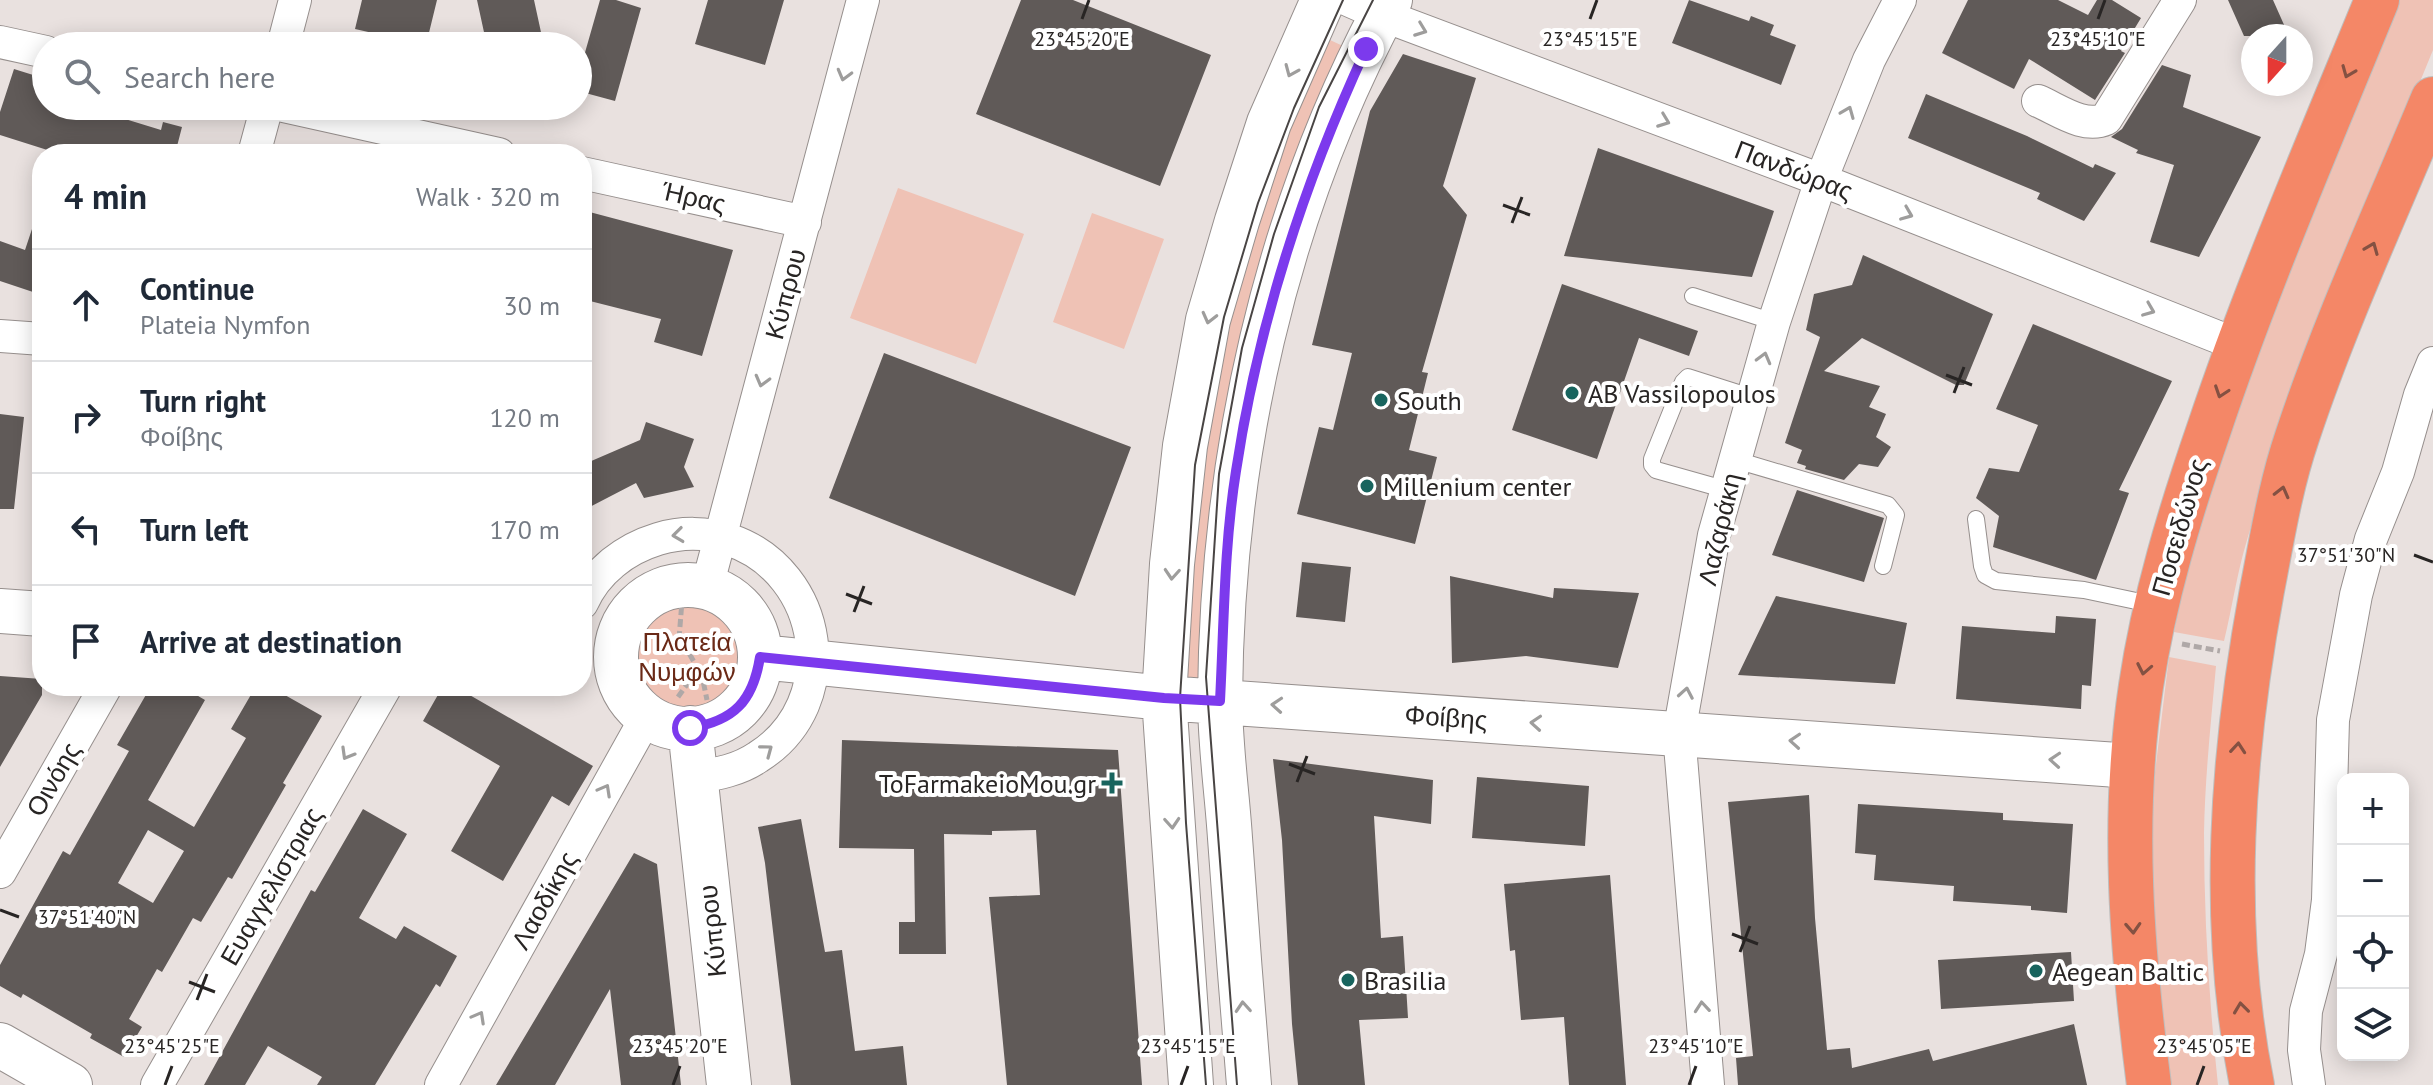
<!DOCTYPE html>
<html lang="en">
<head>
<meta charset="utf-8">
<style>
  :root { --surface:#fff; --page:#f2f2f3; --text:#1f2937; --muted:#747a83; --line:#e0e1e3 }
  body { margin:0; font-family:"PT Sans",sans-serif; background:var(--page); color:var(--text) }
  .controls { position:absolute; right:24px; bottom:24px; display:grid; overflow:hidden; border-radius:16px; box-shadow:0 4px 20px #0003 }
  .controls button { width:72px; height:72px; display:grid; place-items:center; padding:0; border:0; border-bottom:2px solid var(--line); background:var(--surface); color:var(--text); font:40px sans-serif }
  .compass { position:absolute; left:2241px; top:24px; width:72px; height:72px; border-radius:50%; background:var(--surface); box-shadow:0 4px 20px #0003; rotate:201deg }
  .stop { position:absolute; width:24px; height:24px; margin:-18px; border:6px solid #7c3aed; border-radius:50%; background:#fff }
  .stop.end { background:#7c3aed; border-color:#fff; box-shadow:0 2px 8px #0008 }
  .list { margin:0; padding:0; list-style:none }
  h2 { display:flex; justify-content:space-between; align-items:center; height:104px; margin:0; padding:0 32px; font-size:34px }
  h2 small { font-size:26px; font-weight:400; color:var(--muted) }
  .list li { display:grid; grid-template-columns:52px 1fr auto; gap:24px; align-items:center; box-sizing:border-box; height:112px; padding:0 32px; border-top:2px solid var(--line) }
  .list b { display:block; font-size:30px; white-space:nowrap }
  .list p { margin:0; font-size:26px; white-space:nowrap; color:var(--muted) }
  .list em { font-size:26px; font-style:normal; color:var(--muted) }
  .icon { flex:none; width:44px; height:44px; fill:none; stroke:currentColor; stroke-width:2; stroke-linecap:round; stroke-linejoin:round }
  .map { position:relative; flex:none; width:2433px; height:1085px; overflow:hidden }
  .search { position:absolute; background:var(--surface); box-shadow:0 4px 20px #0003; left:32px; top:32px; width:560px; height:88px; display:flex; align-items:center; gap:20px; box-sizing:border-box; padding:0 28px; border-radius:44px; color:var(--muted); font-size:30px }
  .panel { position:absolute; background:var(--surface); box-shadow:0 4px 20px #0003; left:32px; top:144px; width:560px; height:552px; border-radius:32px }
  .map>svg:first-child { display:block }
  .green { fill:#efc2b5 }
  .building { fill:#605a58; fill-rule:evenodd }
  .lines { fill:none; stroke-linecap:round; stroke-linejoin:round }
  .lane-casing { stroke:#968f8d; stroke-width:18 }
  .street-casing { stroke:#968f8d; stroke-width:34 }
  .secondary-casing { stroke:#968f8d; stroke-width:46 }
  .highway-casing { stroke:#bebebd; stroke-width:46 }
  .path { stroke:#afa8a7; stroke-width:5; stroke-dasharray:8 4; stroke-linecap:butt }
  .lane { stroke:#fff; stroke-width:16 }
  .street { stroke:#fff; stroke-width:32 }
  .secondary { stroke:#fff; stroke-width:44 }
  .highway { stroke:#f48767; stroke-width:44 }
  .tram { stroke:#494544; stroke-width:2 }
  .oneway { stroke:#9e9d9c }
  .oneway2 { stroke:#845142 }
  .route { stroke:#7c3aed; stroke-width:10 }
  .ticks { fill:none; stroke:#282524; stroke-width:3 }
  .poi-dot { fill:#18645e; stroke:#fff; stroke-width:3 }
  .labels { text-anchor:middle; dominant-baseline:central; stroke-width:8; stroke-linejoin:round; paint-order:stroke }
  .street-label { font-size:26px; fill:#282524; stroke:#fff }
  .poi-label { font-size:26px; fill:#282524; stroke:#fff; text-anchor:start }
  .park-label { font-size:26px; fill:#6a2916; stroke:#fff }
  .ticks-label { font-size:20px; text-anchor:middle; fill:#282524; stroke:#fff; stroke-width:8; stroke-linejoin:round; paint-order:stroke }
</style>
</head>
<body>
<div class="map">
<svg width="2433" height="1085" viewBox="0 0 2433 1085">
  <rect width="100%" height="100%" fill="#e9e1df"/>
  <path class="green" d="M2400 0H2433V50C2367 212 2296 373 2247 540 2237 573 2232 608 2224 641L2174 632 2187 567 2251 369Z
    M1319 35 1354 51 1326 109 1213 686 1176 683 1201 407Z
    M898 188 1024 234 976 364 850 318Z
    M1092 213 1164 239 1124 349 1053 322Z
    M629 656a58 58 0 1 1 116 0a58 58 0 1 1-116 0Z
    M2169 657 2216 666C2211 722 2205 777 2204 833 2204 917 2209 1001 2218 1085H2167L2151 916 2153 789Z"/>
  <path class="building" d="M362 0H437L426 45 355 29Z
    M477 0H534L544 46H487Z
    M600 0H616L641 8 615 101 578 91V77Z
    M708 0H784L765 65 695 44Z
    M1021 0H1073L1211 55 1160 186 976 114Z
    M1689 0 1749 21 1751 16 1774 25 1770 35 1796 45 1781 85 1672 43Z
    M1968 0H2058L2088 15 2097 0H2112L2141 18 2121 51 2125 53 2095 100 2029 59 2014 89 1942 53Z
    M2228 0H2273L2289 36H2244Z
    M1403 54 1476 78 1443 186 1467 215 1422 372 1428 373 1409 450 1437 457 1415 544 1297 514 1319 427 1333 430 1352 353 1312 345 1370 111Z
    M2162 65 2191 75 2183 107 2261 137 2199 257 2150 242 2174 165 2136 153 2138 150 2111 137 2122 129Z
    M14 69 46 79V106H101L99 111 161 130 163 122 182 127 175 154H116L88 146 86 154H60L0 135V112Z
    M1926 94 2027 136 2093 168 2095 164 2116 173 2084 221 2037 199 2040 193 1908 138Z
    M1598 148 1774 211 1752 277 1564 256Z
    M582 210 733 250 702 356 654 342 661 319 582 299Z
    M38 211H42V295L0 281V241L25 250Z
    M1863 255 1993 314 1964 385H1956L1862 338 1824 371 1880 386 1869 407 1886 414 1876 437 1891 447 1878 467 1859 464 1844 480 1805 469 1806 466 1797 463 1802 450 1785 443 1820 337 1806 330 1814 294 1852 285Z
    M1562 284 1698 331 1689 356 1639 338 1597 459 1512 430Z
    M2033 324 2172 381 2119 490 2129 493 2096 580 1993 547 1999 516 1976 498 1989 468 2019 472 2038 425 1996 409Z
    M884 353 1131 447 1075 596 829 498Z
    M0 414 24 417 14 509H0Z
    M646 422 694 439 684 467 694 487 644 498 636 483 582 511V465L640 440Z
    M1797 490 1884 518 1864 582 1772 555Z
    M1302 562 1351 567 1345 622 1296 617Z
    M1450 576 1553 598 1554 588 1639 593 1618 668 1526 656 1452 663Z
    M1776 596 1907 623 1895 684 1738 675Z
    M2056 616 2096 619 2091 686 2082 685 2081 709 1956 699 1962 626 2055 633Z
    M0 676 42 679V695L0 767Z
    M151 686H181L205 700 148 800 194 827 246 738 231 729 256 686H269L322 716 283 783 286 785 232 879 228 877 201 922 193 918 162 972 157 969 129 1019 142 1027 124 1057 90 1038 92 1034 23 994 21 998 0 986V965L63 851 70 855 129 751 117 745ZM148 830 184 851 153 903 118 883Z
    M443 686H454L593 766 569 806 552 796 503 881 451 851 500 766 423 721Z
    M842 740 1118 750 1142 1085H1007L989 897 1040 895 1036 830 992 831V835L944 834 946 954H899V922H915L914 849 839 848Z
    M1273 759 1433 780 1431 824 1374 816 1381 938 1403 936 1408 1018 1359 1020 1365 1085H1298L1292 1024 1282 840Z
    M1477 777 1589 786 1585 846 1472 838Z
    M1809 795 1815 918 1827 1050 1850 1048 1852 1068 1929 1049 1933 1061 2074 1024 2087 1085H1738L1736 1058 1753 1056 1728 802Z
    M1858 804 2003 813V820L2073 824 2067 913 2031 910V906L1953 901 1954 886 1874 880 1876 855 1855 853Z
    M363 809 407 834 359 918 396 939 404 926 457 956 440 987 436 984 375 1085H317L322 1077 268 1046 245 1085H204L311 890 315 892Z
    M801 819 825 952 842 950 855 1051 903 1046 907 1085H791L765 863 758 827Z
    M634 853 657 864 681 1085H621L610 989 555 1085H496Z
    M1610 875 1626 1085H1569L1564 1017 1521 1020 1515 950 1510 951 1504 884Z
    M2071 952 2074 1001 1941 1009 1938 960Z"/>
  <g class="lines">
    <g class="lane-casing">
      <path id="lane" d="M1693 296 1774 322
        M1736 460 1888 505 1896 515 1883 566
        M1727 490 1656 470 1652 465V459L1683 382 1688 377 1754 398
        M1976 519 1982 566 1985 575 1996 581 2084 590 2155 605"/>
    </g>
    <g class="street-casing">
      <path id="street" d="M1348 0 1382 15 1821 180 2238 345
        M0 42 46 52
        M283 46 295 0
        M2038 101C2059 110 2084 129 2106 119L2180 0
        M283 106 499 154
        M254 154 267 106
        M582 173 805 222
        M0 336 42 339
        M707 587 863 0
        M582 603C596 571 625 549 658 539 681 532 707 532 730 540 824 572 844 703 758 757 739 770 718 774 695 777
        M0 872 106 686
        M157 1085 386 686
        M441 1085 647 716
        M1708 1085 1679 733 1714 535 1774 322 1821 180 1869 60 1900 0
        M2309 1085 2304 1050 2306 1011 2321 954 2328 900 2333 720 2356 595 2371 539 2398 472 2420 395 2433 363"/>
    </g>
    <g class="secondary-casing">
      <path id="secondary" d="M616 657a72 72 0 1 1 144 0a72 72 0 1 1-144 0Z
        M0 611 42 614
        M760 657 1164 698 2132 766
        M690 728 729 1085
        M0 1045 70 1085
        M1191 1085 1164 698 1172 564 1185 446 1208 320 1237 221 1269 123 1323 0
        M1249 1085C1242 1003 1236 920 1230 838 1227 792 1220 745 1220 699 1222 457 1274 213 1390 0"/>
    </g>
    <g class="highway-casing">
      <path id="highway" d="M2149 1085C2132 954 2121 818 2141 686 2154 598 2180 513 2209 429 2258 283 2319 142 2377 0
        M2252 1085C2219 922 2232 752 2262 590 2272 539 2280 487 2297 437 2335 322 2387 210 2433 99"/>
    </g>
    <path class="path" d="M679 639 682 601
      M617 644C638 634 665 622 683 644 690 653 693 663 701 671L719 676 732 671
      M2182 644 2220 651
      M701 671 707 700
      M678 697 698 669"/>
    <use href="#lane" class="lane"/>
    <use href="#street" class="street"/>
    <use href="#secondary" class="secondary"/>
    <use href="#highway" class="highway"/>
    <path class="tram" d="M1206 1085 1186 823 1180 698 1195 465 1224 317 1258 203 1294 108 1343 0
      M1237 1085 1206 677 1219 474 1242 348 1274 234 1319 107 1373 0"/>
  </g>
  <defs><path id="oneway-chevron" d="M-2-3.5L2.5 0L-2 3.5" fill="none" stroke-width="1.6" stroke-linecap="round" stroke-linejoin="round" transform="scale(2)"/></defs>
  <g class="oneway">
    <use href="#oneway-chevron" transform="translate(1421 30) rotate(21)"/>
    <use href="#oneway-chevron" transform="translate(1291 71) rotate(113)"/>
    <use href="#oneway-chevron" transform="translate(844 75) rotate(105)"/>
    <use href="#oneway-chevron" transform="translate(1848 112) rotate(-68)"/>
    <use href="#oneway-chevron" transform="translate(1664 121) rotate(21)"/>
    <use href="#oneway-chevron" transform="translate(1907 214) rotate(22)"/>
    <use href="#oneway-chevron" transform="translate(2149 310) rotate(22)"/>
    <use href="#oneway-chevron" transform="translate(1209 318) rotate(104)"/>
    <use href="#oneway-chevron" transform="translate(1764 358) rotate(-75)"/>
    <use href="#oneway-chevron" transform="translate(762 381) rotate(105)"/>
    <use href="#oneway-chevron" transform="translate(678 535) rotate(173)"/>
    <use href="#oneway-chevron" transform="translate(1172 574) rotate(94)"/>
    <use href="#oneway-chevron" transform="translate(1686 693) rotate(-80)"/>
    <use href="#oneway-chevron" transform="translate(1277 705) rotate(-176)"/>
    <use href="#oneway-chevron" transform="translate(1536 723) rotate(-176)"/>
    <use href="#oneway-chevron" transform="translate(1795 741) rotate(-176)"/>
    <use href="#oneway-chevron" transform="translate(767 750) rotate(-37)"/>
    <use href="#oneway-chevron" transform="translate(347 754) rotate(120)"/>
    <use href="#oneway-chevron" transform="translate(2055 760) rotate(-176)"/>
    <use href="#oneway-chevron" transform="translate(605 790) rotate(-61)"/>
    <use href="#oneway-chevron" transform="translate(1172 823) rotate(86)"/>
    <use href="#oneway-chevron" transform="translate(1243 1007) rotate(-94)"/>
    <use href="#oneway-chevron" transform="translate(1702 1007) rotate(-95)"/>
    <use href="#oneway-chevron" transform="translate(479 1017) rotate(-61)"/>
  </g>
  <g class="oneway2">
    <use href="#oneway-chevron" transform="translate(2348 72) rotate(112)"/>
    <use href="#oneway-chevron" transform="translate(2372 248) rotate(-68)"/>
    <use href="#oneway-chevron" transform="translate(2221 392) rotate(109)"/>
    <use href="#oneway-chevron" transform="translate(2282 492) rotate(-76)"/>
    <use href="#oneway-chevron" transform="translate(2144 669) rotate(101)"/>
    <use href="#oneway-chevron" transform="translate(2238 748) rotate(-85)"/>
    <use href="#oneway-chevron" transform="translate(2133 928) rotate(87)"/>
    <use href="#oneway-chevron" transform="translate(2241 1008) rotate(-97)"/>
  </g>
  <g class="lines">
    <path class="route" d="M690 728C734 721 753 701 760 657L1164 698 1220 701C1224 624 1224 546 1236 471 1258 324 1304 183 1366 49"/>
  </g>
  <path class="ticks" d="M1082 19 1089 0M1590 19 1597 0M2098 19 2105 0M1503 205 1530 215M1512 223 1522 197M1946 375 1972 385M1954 393 1964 367M2414 555 2433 562M846 594 872 604M854 612 864 586M1289 764 1315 774M1297 782 1307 756M0 910 19 917M1732 934 1758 944M1740 952 1750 926M189 982 215 992M197 1000 207 974M165 1085 172 1066M673 1085 680 1066M1181 1085 1188 1066M1689 1085 1696 1066M2197 1085 2204 1066"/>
  <g class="poi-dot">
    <circle cx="1572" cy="393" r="8"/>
    <circle cx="1381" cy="400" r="8"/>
    <circle cx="1367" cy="486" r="8"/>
    <path d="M1108 771h8v8h8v8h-8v8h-8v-8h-8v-8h8z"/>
    <circle cx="2036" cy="971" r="8"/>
    <circle cx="1348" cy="980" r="8"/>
  </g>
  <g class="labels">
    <g class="street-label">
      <text transform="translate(1794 170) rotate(21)">Πανδώρας</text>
      <text transform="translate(694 197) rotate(13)">Ήρας</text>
      <text transform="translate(785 294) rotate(-75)">Κύπρου</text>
      <text transform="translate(2179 527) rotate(-74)">Ποσειδώνος</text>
      <text transform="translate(1719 529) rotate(-77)">Λαζαράκη</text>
      <text transform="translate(1446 717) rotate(4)">Φοίβης</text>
      <text transform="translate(53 779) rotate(-60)">Οινόης</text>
      <text transform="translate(271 886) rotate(-60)">Ευαγγελίστριας</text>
      <text transform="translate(544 900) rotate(-61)">Λαοδίκης</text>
      <text transform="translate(712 931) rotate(-96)">Κύπρου</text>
    </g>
    <g class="poi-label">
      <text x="1588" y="393">AB Vassilopoulos</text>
      <text x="1397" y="400">South</text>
      <text x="1383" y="486">Millenium center</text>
      <text x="1096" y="783" text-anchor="end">ToFarmakeioMou.gr</text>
      <text x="2052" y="971">Aegean Baltic</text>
      <text x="1364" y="980">Brasilia</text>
    </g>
    <g class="park-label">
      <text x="687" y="641">Πλατεία<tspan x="687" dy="30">Νυμφών</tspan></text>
    </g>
  </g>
  <g class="ticks-label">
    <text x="1082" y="46">23°45'20"E</text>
    <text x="1590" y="46">23°45'15"E</text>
    <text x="2098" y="46">23°45'10"E</text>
    <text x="2346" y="562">37°51'30"N</text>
    <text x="87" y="924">37°51'40"N</text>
    <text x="172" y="1053">23°45'25"E</text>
    <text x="680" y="1053">23°45'20"E</text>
    <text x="1188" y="1053">23°45'15"E</text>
    <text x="1696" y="1053">23°45'10"E</text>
    <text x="2204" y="1053">23°45'05"E</text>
  </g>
</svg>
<div class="controls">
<button>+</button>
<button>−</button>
<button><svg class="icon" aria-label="locate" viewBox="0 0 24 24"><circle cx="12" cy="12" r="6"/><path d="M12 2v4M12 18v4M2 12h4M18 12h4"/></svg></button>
<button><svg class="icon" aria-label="layers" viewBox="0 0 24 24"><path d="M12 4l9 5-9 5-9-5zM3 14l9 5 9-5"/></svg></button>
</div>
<svg class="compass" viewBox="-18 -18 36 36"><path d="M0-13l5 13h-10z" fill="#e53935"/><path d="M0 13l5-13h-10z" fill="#747a83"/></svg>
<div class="stop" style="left:690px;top:728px"></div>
<div class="stop end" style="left:1366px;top:49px"></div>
<div class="search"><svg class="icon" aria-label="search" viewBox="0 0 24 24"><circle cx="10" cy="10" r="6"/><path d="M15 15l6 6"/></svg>Search here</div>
<section class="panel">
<h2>4 min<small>Walk · 320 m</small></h2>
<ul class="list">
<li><svg class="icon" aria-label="ahead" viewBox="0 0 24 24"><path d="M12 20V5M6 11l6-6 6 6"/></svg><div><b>Continue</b><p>Plateia Nymfon</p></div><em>30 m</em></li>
<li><svg class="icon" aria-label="right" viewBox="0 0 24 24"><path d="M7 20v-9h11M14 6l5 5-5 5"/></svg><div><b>Turn right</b><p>Φοίβης</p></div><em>120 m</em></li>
<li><svg class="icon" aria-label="left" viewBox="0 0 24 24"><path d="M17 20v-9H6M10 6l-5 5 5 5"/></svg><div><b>Turn left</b></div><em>170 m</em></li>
<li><svg class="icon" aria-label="arrive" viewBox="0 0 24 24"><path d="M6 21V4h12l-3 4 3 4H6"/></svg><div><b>Arrive at destination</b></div></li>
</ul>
</section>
</div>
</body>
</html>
